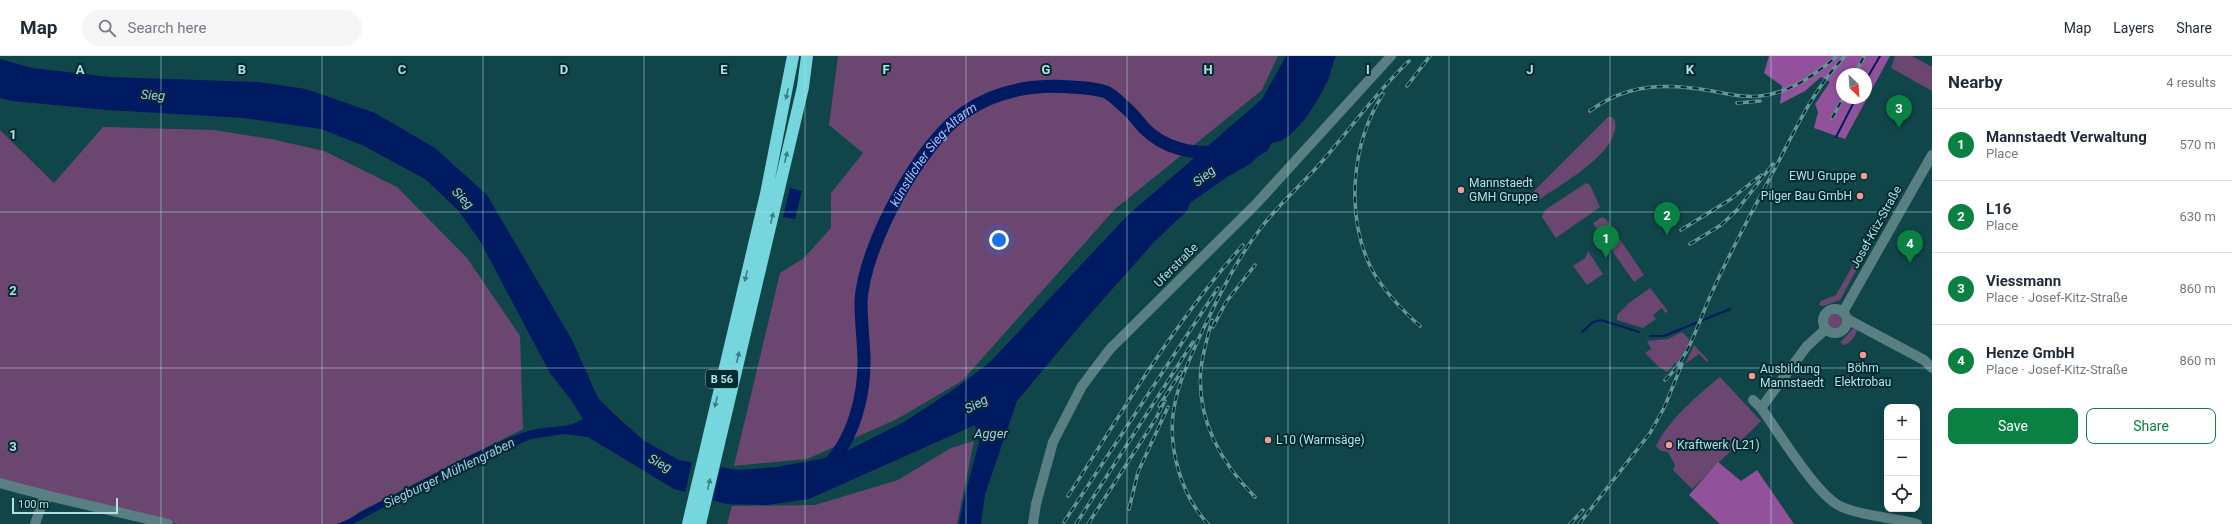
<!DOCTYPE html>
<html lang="en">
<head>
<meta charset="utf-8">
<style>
  :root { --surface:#fff; --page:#f6f6f7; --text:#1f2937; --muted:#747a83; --line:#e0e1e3; --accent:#0b8043 }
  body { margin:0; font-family:Roboto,sans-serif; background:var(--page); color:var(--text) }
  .controls { position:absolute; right:12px; bottom:12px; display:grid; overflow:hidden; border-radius:8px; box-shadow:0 2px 6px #0003 }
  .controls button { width:36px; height:36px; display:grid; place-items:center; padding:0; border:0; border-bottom:1px solid var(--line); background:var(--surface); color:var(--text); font:20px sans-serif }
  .compass { position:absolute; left:1836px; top:12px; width:36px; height:36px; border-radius:50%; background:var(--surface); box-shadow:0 2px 6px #0003; rotate:155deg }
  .scale { position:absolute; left:12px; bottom:10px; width:106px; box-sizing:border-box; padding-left:4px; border:2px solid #b4e0e4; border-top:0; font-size:11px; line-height:14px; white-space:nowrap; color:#b4e0e4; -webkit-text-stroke:3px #002b2e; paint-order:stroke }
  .you { position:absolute; left:999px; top:184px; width:14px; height:14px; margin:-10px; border:3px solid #fff; border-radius:50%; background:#1a73e8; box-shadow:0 0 0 6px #1a73e833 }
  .badge { display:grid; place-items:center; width:26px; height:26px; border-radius:50%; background:var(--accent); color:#fff; font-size:13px; font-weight:700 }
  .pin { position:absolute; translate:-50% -33px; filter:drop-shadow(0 1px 2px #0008) }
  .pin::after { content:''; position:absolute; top:21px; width:14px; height:12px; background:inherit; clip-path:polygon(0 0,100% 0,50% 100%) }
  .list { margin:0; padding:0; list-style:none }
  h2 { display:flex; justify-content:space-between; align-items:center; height:52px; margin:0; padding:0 16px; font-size:17px }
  h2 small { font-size:13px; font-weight:400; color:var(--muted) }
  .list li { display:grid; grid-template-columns:26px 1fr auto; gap:12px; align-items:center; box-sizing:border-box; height:72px; padding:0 16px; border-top:1px solid var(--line) }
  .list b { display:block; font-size:15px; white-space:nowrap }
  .list p { margin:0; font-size:13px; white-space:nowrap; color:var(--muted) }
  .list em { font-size:13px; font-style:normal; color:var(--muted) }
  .actions { display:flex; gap:8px; padding:12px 16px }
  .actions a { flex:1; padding:9px 0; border:1px solid var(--accent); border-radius:8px; text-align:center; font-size:14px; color:var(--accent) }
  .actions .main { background:var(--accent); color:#fff }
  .icon { flex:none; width:22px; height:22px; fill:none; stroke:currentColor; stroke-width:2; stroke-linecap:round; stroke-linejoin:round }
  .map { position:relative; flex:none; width:1932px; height:468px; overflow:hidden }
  header { display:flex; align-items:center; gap:24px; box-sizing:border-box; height:56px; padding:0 20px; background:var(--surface); border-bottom:1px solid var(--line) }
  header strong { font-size:19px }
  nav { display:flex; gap:22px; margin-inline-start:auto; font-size:14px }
  .search { width:280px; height:36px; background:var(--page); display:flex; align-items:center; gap:10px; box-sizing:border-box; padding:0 14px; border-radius:22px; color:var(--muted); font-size:15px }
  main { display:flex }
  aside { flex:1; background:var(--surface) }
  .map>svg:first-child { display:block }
  .green { fill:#6b4670 }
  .forest { fill:#92529b; fill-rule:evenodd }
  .water { fill:#001a62 }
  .pier { fill:#10464a }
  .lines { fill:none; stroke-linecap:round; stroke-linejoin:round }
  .stream { stroke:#001a62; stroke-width:2 }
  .river { stroke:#001a62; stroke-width:13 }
  .minor { stroke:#5a7f82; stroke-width:10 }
  .highway { stroke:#76d6de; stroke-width:12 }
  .rail-casing { stroke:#649599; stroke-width:3.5 }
  .rail { stroke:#002b2e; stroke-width:2; stroke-dasharray:6; stroke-linecap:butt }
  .oneway { fill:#3b8086 }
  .grid { fill:none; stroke:#b4e0e4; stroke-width:1; stroke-opacity:0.55 }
  .poi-dot { fill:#f59b97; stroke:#002b2e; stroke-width:1.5 }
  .labels { text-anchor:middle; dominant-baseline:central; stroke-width:4; stroke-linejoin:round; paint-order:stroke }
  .shield { fill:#002b2e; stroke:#7eaaad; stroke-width:1 }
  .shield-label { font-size:11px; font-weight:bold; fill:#b4e0e4 }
  .poi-label { font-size:12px; fill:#b4e0e4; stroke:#002b2e; text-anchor:start }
  .street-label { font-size:12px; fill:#b4e0e4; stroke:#002b2e }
  .water-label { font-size:13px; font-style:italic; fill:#acc2ec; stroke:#002b2e }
  .grid-label { font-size:13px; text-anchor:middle; font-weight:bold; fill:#b4e0e4; stroke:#002b2e; stroke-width:4; stroke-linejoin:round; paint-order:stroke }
</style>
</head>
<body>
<header>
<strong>Map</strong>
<div class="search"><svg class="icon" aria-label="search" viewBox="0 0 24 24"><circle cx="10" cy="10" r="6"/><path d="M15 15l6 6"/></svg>Search here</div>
<nav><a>Map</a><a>Layers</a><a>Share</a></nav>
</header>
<main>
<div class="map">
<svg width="1932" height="468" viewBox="0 0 1932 468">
  <rect width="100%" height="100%" fill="#10464a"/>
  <path class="green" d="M838 0H1278L1262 34 1115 153 962 325 897 363 807 403 734 410 780 217 804 202 831 172V137L863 97 829 69Z
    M1895 0H1912L1932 11V35L1891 12Z
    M1608 61H1612L1615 65C1621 96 1560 129 1539 144L1532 143V137Z
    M103 71 214 74 271 83 324 95 397 131 467 202 520 280 523 373 359 456 347 465 337 468H178L0 423V74L54 127Z
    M1586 127 1590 129 1600 151 1556 182 1542 161 1545 154Z
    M1602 161 1606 163 1644 219 1634 226 1593 167Z
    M1863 191 1868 193 1840 244 1823 250 1819 249 1821 245 1836 239Z
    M1588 195 1603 218 1587 229 1573 210 1585 202Z
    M1650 232 1668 255 1665 257 1662 252 1653 259 1656 263 1643 272 1617 264V259L1629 247Z
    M1828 265a7 7 0 1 1 14 0a7 7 0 1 1-14 0Z
    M1854 271 1857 275C1855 281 1849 289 1842 289L1841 286Z
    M1682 276 1689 283 1688 289 1677 308 1675 307 1667 316 1658 310 1645 297 1651 293 1647 285 1668 283Z
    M1694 289 1708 304 1707 306 1699 298 1685 308Z
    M1720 321 1761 365 1692 433 1673 414 1675 409 1668 396 1661 395 1656 390C1670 362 1697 340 1720 321Z
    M974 385 957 468H727L732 450 815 449 898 424 951 392Z"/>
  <path class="forest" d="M1769 0H1890L1845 83 1814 72 1818 56 1815 48 1830 26 1821 21 1805 35 1780 48 1782 30 1764 17ZM1842 18H1866V42H1842Z
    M1718 406 1741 425 1757 414 1794 468H1720L1689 439Z"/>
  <path class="water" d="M1286 0H1336C1332 8 1331 16 1328 24 1319 43 1295 86 1272 87L1267 95 1257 101 1250 108 1227 121 1190 147 1187 155 1154 186 1084 265 1017 345 985 438 981 468H959L965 438 979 387 975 369 809 443 767 449 726 448 674 433 588 381 564 378 531 383 414 435 353 468H337C350 464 361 455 374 449 422 426 475 393 525 376 544 369 566 374 583 363L571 344 550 317 480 185 458 154 425 123 362 89 321 73 243 62 107 54 12 45 0 42V3L32 12 110 21 259 26 306 33 375 57 435 92 487 139 572 284 598 342 613 357 643 384 679 404 738 414 776 411 837 400 904 366 956 332 990 306 1127 160 1262 43Z
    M790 132 802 135 795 163 783 161Z"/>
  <path class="pier" d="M692 405 721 409 712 446 685 438Z"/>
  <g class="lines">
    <path class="stream" d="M1866 24 1880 0
      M1836 81 1856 42
      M1582 276 1593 266 1601 264 1639 276
      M1650 280H1664L1730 253"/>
    <path class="river" id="s1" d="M825 412C854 384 865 339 864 300 863 281 861 263 861 245 864 190 920 87 965 56 997 34 1034 28 1072 31 1083 32 1095 32 1106 36 1113 39 1121 48 1127 53 1134 59 1139 67 1145 73 1164 92 1191 98 1217 96"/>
    <path class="minor" d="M1823 265a12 12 0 1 1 24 0a12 12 0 1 1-24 0Z
      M1843 256 1932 99
      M1847 263 1924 304 1932 312
      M1753 344 1761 352C1779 376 1817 441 1842 451 1865 461 1893 461 1917 468
      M1761 352 1807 290 1826 273
      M0 427C56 443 111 454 168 468
      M35 468 43 445 49 441
      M1033 468 1036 448 1053 386 1082 330 1110 293 1256 148 1391 0"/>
    <path class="highway" d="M688 468 766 138 793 0
      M700 468 803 31 807 0"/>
    <g class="rail-casing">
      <path id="rail" d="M1855 18 1864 0
        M1407 30 1430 0
        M1383 38C1351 88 1345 160 1372 214 1384 235 1402 254 1420 270
        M1737 47 1760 45
        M1590 55C1627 27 1668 27 1712 35 1728 38 1744 42 1760 40 1790 37 1815 19 1837 0
        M1832 62 1843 42
        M1681 174 1731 143 1761 119
        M1690 188 1721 169 1737 154 1773 108
        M1212 264C1208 280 1203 296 1201 312 1196 363 1221 407 1255 441
        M1213 271 1226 246 1255 209
        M1665 324C1691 300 1698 265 1713 234 1731 194 1752 156 1772 118 1795 75 1811 36 1845 0
        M1159 350 1181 316
        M1068 440C1123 355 1175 265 1243 189
        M1129 453 1138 416 1168 351
        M1064 466 1218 232
        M1076 468 1193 286
        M1088 468 1155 364 1165 345
        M1208 468C1182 440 1169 396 1173 359 1176 332 1188 307 1199 282 1217 244 1235 205 1261 172 1278 149 1299 131 1318 110 1349 75 1375 37 1409 5
        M1570 468 1583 454
        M1579 468 1650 377 1664 352 1682 308"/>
    </g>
    <use href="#rail" class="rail"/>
  </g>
  <defs><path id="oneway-solid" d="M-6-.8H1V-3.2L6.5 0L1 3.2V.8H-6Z"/></defs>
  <g class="oneway">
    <use href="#oneway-solid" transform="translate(787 38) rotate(102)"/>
    <use href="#oneway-solid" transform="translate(786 101) rotate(-76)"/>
    <use href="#oneway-solid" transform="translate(772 162) rotate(-77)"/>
    <use href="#oneway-solid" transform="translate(746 220) rotate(103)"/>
    <use href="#oneway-solid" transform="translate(738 301) rotate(-77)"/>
    <use href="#oneway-solid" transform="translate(716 346) rotate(103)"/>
    <use href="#oneway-solid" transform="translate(709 428) rotate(-77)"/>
  </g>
  <path class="grid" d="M161 0V468M322 0V468M483 0V468M644 0V468M805 0V468M966 0V468M1127 0V468M1288 0V468M1449 0V468M1610 0V468M1771 0V468M0 156H1932M0 312H1932"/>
  <g class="poi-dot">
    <circle cx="1864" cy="120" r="4"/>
    <circle cx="1461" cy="134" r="4"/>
    <circle cx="1860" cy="140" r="4"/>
    <circle cx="1863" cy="299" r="4"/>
    <circle cx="1752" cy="320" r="4"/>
    <circle cx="1268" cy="384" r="4"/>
    <circle cx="1669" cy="389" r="4"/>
  </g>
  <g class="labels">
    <rect class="shield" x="706" y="314" width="32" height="18" rx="3"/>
    <g class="shield-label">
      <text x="722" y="323">B 56</text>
    </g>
    <g class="poi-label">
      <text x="1856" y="120" text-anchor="end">EWU Gruppe</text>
      <text x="1469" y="127">Mannstaedt<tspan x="1469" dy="14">GMH Gruppe</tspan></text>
      <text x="1852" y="140" text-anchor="end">Pilger Bau GmbH</text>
      <text x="1863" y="312" text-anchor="middle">Böhm<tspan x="1863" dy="14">Elektrobau</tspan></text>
      <text x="1760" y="313">Ausbildung<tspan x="1760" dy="14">Mannstaedt</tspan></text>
      <text x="1276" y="384">L10 (Warmsäge)</text>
      <text x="1677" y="389">Kraftwerk (L21)</text>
    </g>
    <g class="street-label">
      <text transform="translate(1876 171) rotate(-61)">Josef-Kitz-Straße</text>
      <text transform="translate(1176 209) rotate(-45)">Uferstraße</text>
    </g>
    <g class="water-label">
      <text transform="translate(153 39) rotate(4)">Sieg</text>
      <text stroke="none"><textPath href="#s1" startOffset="344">künstlicher Sieg-Altarm</textPath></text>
      <text transform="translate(1204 120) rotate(-40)">Sieg</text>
      <text transform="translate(463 142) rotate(46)">Sieg</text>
      <text transform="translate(976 348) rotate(-28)">Sieg</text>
      <text x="991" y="377">Agger</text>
      <text transform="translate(660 407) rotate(28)">Sieg</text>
      <text transform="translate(449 417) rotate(-26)">Siegburger Mühlengraben</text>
    </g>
  </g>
  <g class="grid-label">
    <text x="80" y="18">A</text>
    <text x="242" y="18">B</text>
    <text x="402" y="18">C</text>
    <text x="564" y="18">D</text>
    <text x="724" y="18">E</text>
    <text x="886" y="18">F</text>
    <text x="1046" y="18">G</text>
    <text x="1208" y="18">H</text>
    <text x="1368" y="18">I</text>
    <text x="1530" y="18">J</text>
    <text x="1690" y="18">K</text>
    <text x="13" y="83">1</text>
    <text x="13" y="239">2</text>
    <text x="13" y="395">3</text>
  </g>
</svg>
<div class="controls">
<button>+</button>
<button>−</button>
<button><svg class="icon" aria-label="locate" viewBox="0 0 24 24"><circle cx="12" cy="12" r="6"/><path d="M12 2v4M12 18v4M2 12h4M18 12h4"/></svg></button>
</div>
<svg class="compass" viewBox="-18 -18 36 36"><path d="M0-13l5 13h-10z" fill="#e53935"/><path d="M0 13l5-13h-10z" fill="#747a83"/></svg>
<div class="scale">100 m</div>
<div class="you"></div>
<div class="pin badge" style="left:1606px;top:202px">1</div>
<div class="pin badge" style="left:1667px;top:179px">2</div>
<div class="pin badge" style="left:1899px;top:72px">3</div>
<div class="pin badge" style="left:1910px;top:207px">4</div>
</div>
<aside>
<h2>Nearby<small>4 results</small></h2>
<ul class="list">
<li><span class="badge">1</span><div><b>Mannstaedt Verwaltung</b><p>Place</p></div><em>570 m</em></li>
<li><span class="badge">2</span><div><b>L16</b><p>Place</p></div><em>630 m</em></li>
<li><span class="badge">3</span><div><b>Viessmann</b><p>Place · Josef-Kitz-Straße</p></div><em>860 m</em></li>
<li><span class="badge">4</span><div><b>Henze GmbH</b><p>Place · Josef-Kitz-Straße</p></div><em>860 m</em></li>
</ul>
<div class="actions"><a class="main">Save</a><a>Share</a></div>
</aside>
</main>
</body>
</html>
